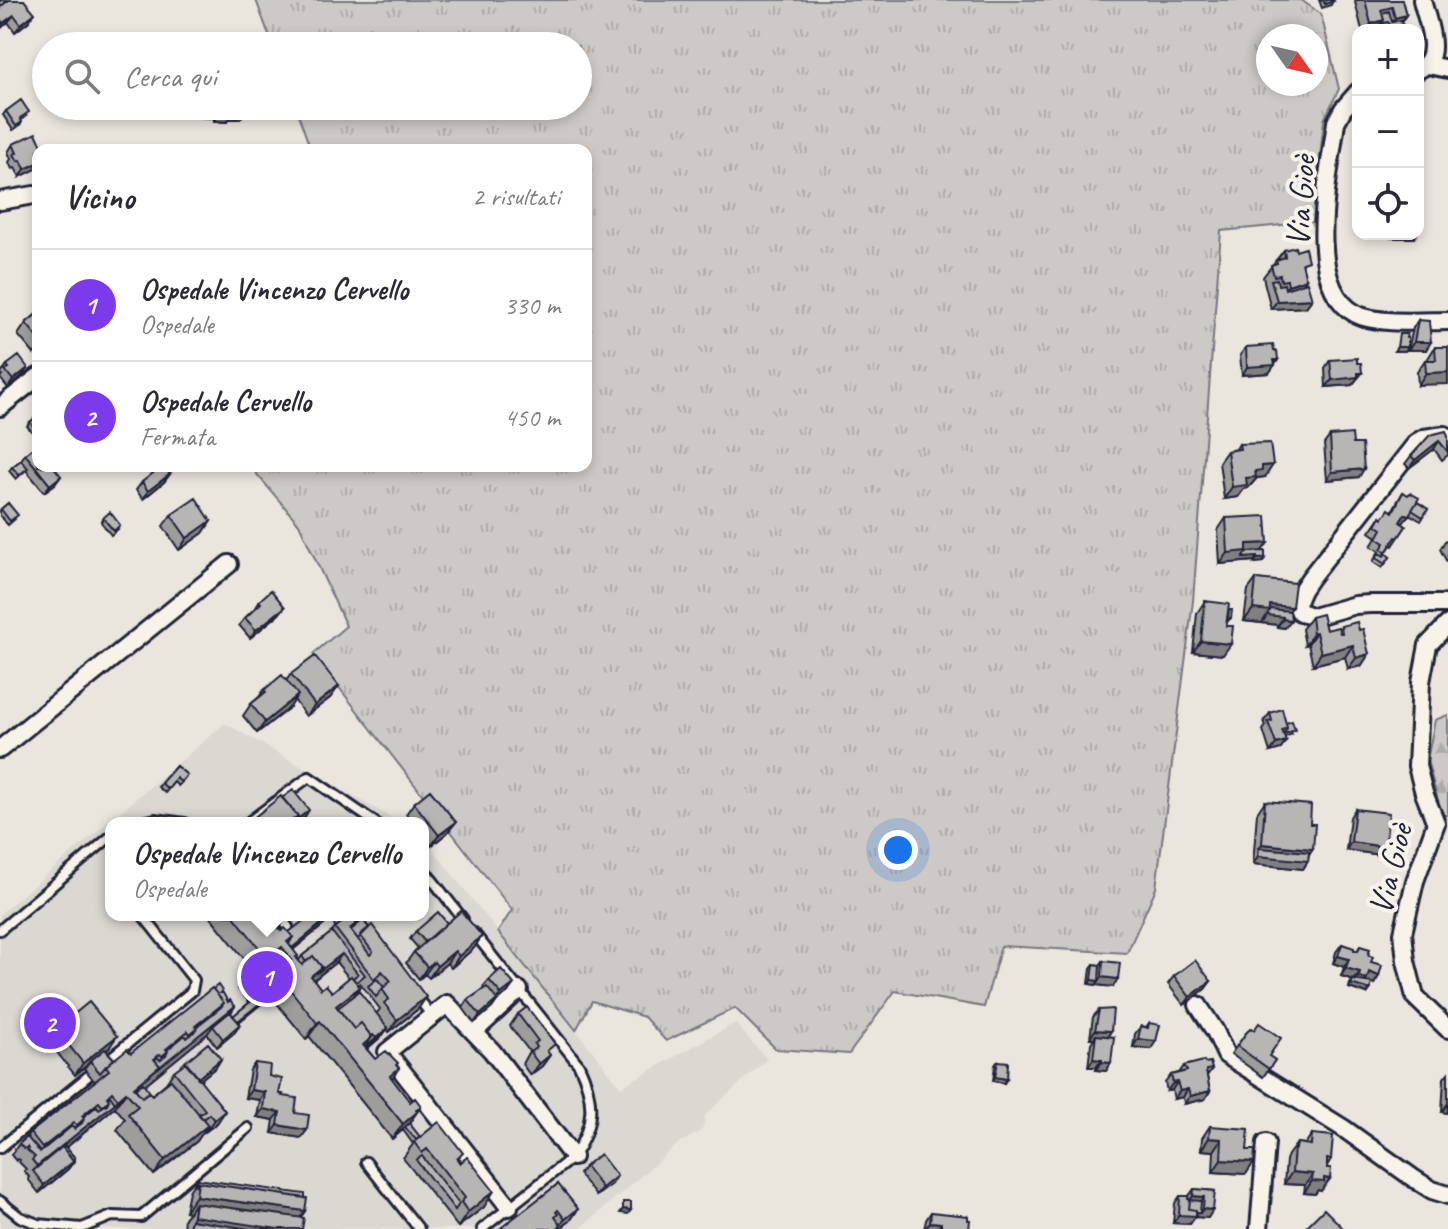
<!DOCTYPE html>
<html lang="it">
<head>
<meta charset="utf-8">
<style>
  :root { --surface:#fff; --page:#f2f2f3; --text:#2b2b33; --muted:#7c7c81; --line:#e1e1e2; --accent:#7c3aed }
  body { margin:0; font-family:Caveat,sans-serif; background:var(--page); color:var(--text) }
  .controls { position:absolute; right:24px; top:24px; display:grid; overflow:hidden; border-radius:16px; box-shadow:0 4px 12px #0003 }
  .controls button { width:72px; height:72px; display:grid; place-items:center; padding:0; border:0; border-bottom:2px solid var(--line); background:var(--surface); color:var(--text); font:40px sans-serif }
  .compass { position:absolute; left:1256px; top:24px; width:72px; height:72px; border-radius:50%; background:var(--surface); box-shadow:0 4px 12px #0003; rotate:124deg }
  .you { position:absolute; left:898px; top:850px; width:28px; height:28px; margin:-20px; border:6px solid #fff; border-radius:50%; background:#1a73e8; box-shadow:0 0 0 12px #1a73e833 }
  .badge { display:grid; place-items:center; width:52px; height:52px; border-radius:50%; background:var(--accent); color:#fff; font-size:26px; font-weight:700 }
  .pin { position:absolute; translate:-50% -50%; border:4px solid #fff; box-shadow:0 2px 8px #0006 }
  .popup { position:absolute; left:105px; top:817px; width:324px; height:104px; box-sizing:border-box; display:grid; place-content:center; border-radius:16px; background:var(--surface); filter:drop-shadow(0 2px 6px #0005); font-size:26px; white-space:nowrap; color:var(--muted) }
  .popup b { font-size:30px; color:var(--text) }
  .popup::after { content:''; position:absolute; left:50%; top:100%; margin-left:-16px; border:16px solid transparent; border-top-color:var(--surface) }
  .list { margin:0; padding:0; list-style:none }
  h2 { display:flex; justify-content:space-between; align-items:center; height:104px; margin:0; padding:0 32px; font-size:34px }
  h2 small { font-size:26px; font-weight:400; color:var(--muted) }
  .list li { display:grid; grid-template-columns:52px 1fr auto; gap:24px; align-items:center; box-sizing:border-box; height:112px; padding:0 32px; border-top:2px solid var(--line) }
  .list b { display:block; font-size:30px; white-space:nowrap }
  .list p { margin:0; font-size:26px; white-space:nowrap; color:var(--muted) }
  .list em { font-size:26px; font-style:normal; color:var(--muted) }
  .icon { flex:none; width:44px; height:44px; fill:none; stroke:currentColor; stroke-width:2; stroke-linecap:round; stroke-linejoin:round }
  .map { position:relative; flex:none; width:1448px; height:1229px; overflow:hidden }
  .search { position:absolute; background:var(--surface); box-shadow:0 4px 12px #0003; left:32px; top:32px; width:560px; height:88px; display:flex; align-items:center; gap:20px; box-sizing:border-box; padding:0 28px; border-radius:44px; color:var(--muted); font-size:30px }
  .panel { position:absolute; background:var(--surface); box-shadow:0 4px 12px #0003; left:32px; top:144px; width:560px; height:328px; border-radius:16px }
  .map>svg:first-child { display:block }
  .built { fill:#dbd8d2 }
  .grass { fill:url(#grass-tufts); stroke:#787680; stroke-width:2; fill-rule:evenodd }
  .forest { fill:url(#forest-firs); stroke:#787680; stroke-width:2 }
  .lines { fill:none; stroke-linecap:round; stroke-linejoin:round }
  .service-casing { stroke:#22223b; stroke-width:14 }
  .minor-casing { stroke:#22223b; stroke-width:22 }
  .service { stroke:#f7f3e8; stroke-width:8 }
  .minor { stroke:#f7f3e8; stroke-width:16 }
  .wall { fill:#9e9d9c; stroke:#22223b; stroke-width:2; fill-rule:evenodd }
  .shaded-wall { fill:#817f7f; stroke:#22223b; stroke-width:2 }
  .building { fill:#b8b6b5; stroke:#22223b; stroke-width:2 }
  .labels { text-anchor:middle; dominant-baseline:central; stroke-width:8; stroke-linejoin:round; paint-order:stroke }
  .street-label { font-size:34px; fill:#22223b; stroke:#f7f3e8 }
</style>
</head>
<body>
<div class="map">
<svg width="1448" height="1229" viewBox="0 0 1448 1229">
  <defs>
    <pattern id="grass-tufts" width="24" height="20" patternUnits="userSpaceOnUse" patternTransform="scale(2)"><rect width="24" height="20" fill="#cdc9c6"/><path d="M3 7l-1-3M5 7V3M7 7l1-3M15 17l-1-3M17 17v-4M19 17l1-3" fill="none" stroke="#b0acab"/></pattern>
    <pattern id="forest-firs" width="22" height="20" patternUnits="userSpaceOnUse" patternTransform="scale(2)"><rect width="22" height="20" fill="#cdc9c6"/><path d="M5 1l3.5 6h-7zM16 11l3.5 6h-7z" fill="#b0acab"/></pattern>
  </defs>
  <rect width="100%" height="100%" fill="#eae6de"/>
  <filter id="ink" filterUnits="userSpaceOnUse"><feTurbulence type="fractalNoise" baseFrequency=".0125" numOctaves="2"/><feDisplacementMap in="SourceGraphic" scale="16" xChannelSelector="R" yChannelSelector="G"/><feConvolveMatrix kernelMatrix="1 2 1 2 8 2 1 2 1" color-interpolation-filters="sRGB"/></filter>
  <g filter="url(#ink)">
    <path class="built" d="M225 723 401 823H111V915H423V837L621 1087 735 1023 767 1059 705 1115 703 1128 698 1133 679 1143 580 1229H0V914Z"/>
    <path class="grass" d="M256 0H1301L1321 14 1339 89 1324 120 1313 222 1221 231 1193 601 1156 888 1127 953 1001 946 984 1007 895 991 849 1054 776 1049 735 1008 666 1041 644 1017 592 1001 576 1030 498 932 512 910 313 654 346 626 299 524 250 466H586V150H311L295 106H578V46H273ZM1268 36H1316V84H1268Z"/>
    <path class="forest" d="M1448 715V815H1442L1427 760 1435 720Z"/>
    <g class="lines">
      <g class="service-casing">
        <path id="service" d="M138 823 155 819 185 823
          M247 823 309 777 376 823
          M423 868 463 919
          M279 915 288 927
          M0 930 111 836
          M474 933 579 1065C595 1099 595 1125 573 1157L482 1229
          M415 994 432 1016
          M0 1148 192 991 194 980 144 917
          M366 1162 419 1229
          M0 1201 20 1217 38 1224 82 1228 112 1216 141 1217 248 1128"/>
      </g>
      <g class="minor-casing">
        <path id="minor" d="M1428 65 1448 69
          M1418 70C1444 58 1427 22 1422 0
          M1358 92 1343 109 1336 122C1330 172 1302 285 1356 314 1377 325 1424 321 1448 321
          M0 201 34 195 38 196
          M0 407 38 377
          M1448 437 1445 435 1424 438 1417 442 1310 578 1302 590 1296 604 1300 612 1313 617 1355 605 1370 604H1448
          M1448 624 1428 645 1421 682 1417 766 1424 793 1436 823 1415 881 1403 933 1406 961 1415 997 1448 1029
          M0 749 229 564
          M1198 1005 1215 1031 1226 1055 1343 1128 1413 1178 1432 1190 1448 1195
          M474 1032 519 990
          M509 1207 387 1052 447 1004 492 1051 573 1157
          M1259 1229 1266 1143"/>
      </g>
      <use href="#service" class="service"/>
      <use href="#minor" class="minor"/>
    </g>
    <path class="wall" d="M0 0H24L29 21 15 32 8 22 0 29Z
      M1319 0H1333L1331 5 1322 8Z
      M1356 0H1402L1406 15 1401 22 1399 30H1362L1355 2Z
      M200 106H246L240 119H229L227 122 214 121V118L200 117Z
      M6 111 26 116 21 120 22 122 19 126 13 130 3 115Z
      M13 144 38 150V168L20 177 15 168 12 169 9 162 11 159 8 152Z
      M1284 250 1303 268 1306 279 1304 283 1312 299 1306 307 1271 309 1263 277Z
      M38 313V350L34 354 18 335 26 323Z
      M1418 320 1426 350H1408L1413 328Z
      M1246 347 1274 351 1278 360 1269 373 1242 375 1240 355Z
      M1435 347H1448L1418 385 1417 372 1425 360H1427Z
      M1330 360 1357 363 1362 373 1352 385 1326 387 1325 368Z
      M7 365 22 376 8 388 0 378 2 375 1 373Z
      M38 416V439L27 426 30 422Z
      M1330 436 1353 444 1359 477 1327 480 1324 444Z
      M1448 437V455L1442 460 1434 449 1409 468 1405 464 1411 456Z
      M1239 444 1265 477 1257 478 1248 488 1244 489 1238 497 1224 499 1219 462 1227 451 1236 449Z
      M25 454 61 476 55 484 44 492 26 470 16 479 9 471 12 467 21 460Z
      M170 474 164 482 143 499 136 490 142 482Z
      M1403 492 1428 509 1421 521 1409 514 1403 523 1400 522 1406 526 1393 546 1391 545 1384 556 1390 557 1382 568 1373 562 1379 551 1371 546 1377 537 1370 532 1381 516 1383 518 1392 511Z
      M8 503 15 519 8 525 0 516V510Z
      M171 515 211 521 203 533 179 550 163 526Z
      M103 518 118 529 111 535 101 522Z
      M1226 518 1262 552 1265 558 1263 562 1254 563V561L1220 564 1218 530Z
      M1448 539V564L1440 549 1445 541Z
      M1256 579 1290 611 1285 628 1277 627 1278 625 1244 621 1248 590Z
      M259 601 279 614 250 638 239 625 245 618 254 609Z
      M1205 601 1229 610 1231 618 1227 622 1223 655 1193 652 1197 613Z
      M1311 617 1326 630 1339 629 1341 626 1359 630 1369 654 1361 666 1348 669 1345 657 1313 665 1308 644 1305 645 1302 629Z
      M291 674 339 686 330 698 306 716 294 700 290 707 257 733 243 716 251 704 259 697 264 690 286 681Z
      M1270 713 1286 723 1292 734 1285 737 1281 749 1270 752 1263 730 1266 726 1264 721Z
      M176 766 187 775 178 786 174 782 165 793 158 787Z
      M1265 801 1310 824 1313 849 1309 855 1308 861 1303 869 1253 864 1257 813Z
      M414 803 456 822 447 833 431 846 423 836V823H413L406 814Z
      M1355 809 1380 855 1346 850 1350 817Z
      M256 816 304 818 297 823H251Z
      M209 915H262L268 922 282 924 279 929 281 931 289 932 324 915H364L365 916 363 920 426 997 418 1009 389 1032 387 1029 382 1036 367 1049 375 1059 397 1065 399 1068 392 1079 410 1102 421 1106 409 1123 420 1137 458 1161 484 1207 458 1227 403 1158 413 1144 403 1130 392 1139 309 1036 306 1039 271 996 239 1022 235 1032 217 1047 207 1034 144 1085 152 1095 166 1083 174 1071 221 1059 216 1067 200 1080 225 1111 217 1123 205 1132 204 1130 197 1141 154 1175 117 1130 125 1119 115 1107 66 1148 75 1158 74 1161 68 1169 39 1193 28 1179 29 1177 24 1171 26 1169 19 1162 20 1160 18 1159 16 1161 11 1155 19 1144 30 1133 95 1082 84 1068 86 1066 75 1075 48 1041 56 1029 117 1036 106 1050 114 1059 131 1053 221 993 228 1002 235 1006 231 1013 233 1016 266 989V988L249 1002 238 989 244 981 255 972ZM330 920 336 927 332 932 302 956 299 960 293 950ZM336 962 349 978 332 992 321 989 314 980ZM360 983 380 1009 376 1014 358 990V985Z
      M447 923 474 948 451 968 447 963 429 978 425 974 419 979 406 963 414 952 418 948 410 939 416 931Z
      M1342 944 1357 951 1360 946 1368 955 1379 976 1374 984 1365 981V982L1370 990 1367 994 1349 988 1350 984 1353 980H1354L1341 976 1344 967 1333 963 1336 952Z
      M1103 961 1113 987 1089 984 1091 968 1094 964 1100 965Z
      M1174 976 1211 981 1205 989 1184 1005 1168 984Z
      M489 980 508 992 497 1001 492 1008 474 1023 463 1008 468 1000 484 989 483 987Z
      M1099 1010 1111 1031 1107 1037 1111 1063 1106 1071 1096 1070V1067H1088L1091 1043 1094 1038H1090L1093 1017Z
      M518 1014 550 1055 542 1066 530 1075 522 1064 529 1051 510 1026Z
      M1149 1023 1151 1049 1133 1047 1135 1034 1141 1026 1146 1027Z
      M1246 1033 1269 1056 1275 1060 1263 1077 1231 1054Z
      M998 1061 1004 1083 993 1081 995 1065Z
      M255 1063 269 1076 279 1094 282 1096 307 1130 301 1138 272 1133 274 1120 257 1117 260 1100 245 1098 250 1070Z
      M1205 1063 1212 1069 1207 1076 1210 1091 1205 1099 1184 1104 1183 1097 1174 1099 1172 1090 1167 1091 1165 1083 1171 1075 1179 1073 1184 1066Z
      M1448 1073V1113L1442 1112 1444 1078Z
      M1210 1126 1247 1150 1254 1162 1246 1174 1213 1172 1214 1151 1201 1150 1202 1138Z
      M1312 1134 1331 1159 1327 1166 1321 1191 1318 1190 1315 1194 1304 1193 1305 1185 1284 1184 1286 1160 1288 1155 1297 1143 1305 1144Z
      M585 1166 612 1184 596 1196 579 1174Z
      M197 1179 305 1211 301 1217 302 1229H183L184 1218 189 1212 185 1211 189 1191Z
      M558 1184 578 1209 570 1221 559 1229H500Z
      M1194 1189 1215 1191 1208 1218 1195 1217 1190 1224 1173 1223 1175 1203 1180 1196 1188 1197Z
      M931 1212 969 1229H924L926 1220Z"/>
    <path class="shaded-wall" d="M35 13 29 21 15 32 21 24Z
      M14 15 8 22 0 29 3 23Z
      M1406 15 1398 26 1402 25 1399 30H1390L1392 28 1390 25 1395 18Z
      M1384 20 1377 30 1371 27 1368 30H1366L1371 24Z
      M205 109 220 110 214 118 200 117Z
      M232 111H246L240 119H229L227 122 214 121 220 113Z
      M38 163V168L20 177 25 169Z
      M1393 234H1417L1414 238H1391Z
      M1306 279 1298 291 1280 296 1288 285Z
      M1312 299 1306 307 1271 309 1277 301Z
      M1414 342H1431L1426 350H1408Z
      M1397 347H1408L1405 351H1394Z
      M1278 360 1269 373 1242 375 1247 367Z
      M28 368 22 376 8 388 13 380Z
      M1448 372V384L1418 385 1426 373Z
      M1358 373H1362L1352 385 1326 387 1332 380Z
      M1439 441 1434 449 1409 468 1415 460Z
      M1273 465 1265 477 1257 478 1248 488 1244 489 1238 497 1224 499 1232 487 1262 466Z
      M1364 469 1359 477 1327 480 1332 472Z
      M170 474 164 482 143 499 148 491Z
      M61 476 55 484 44 492 50 485Z
      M1405 514 1409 515 1403 523 1400 522Z
      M211 521 203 533 179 550 187 538Z
      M1268 543 1254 561 1220 564 1228 553 1247 544Z
      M1265 558 1263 562 1254 563 1257 559Z
      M1270 605 1292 607 1284 619H1282L1278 625 1262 623 1267 615 1262 623 1244 621 1253 609Z
      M285 607 279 614 250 638 256 630Z
      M1283 619 1291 620 1285 628 1277 627Z
      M1316 632 1308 644 1305 645 1313 633Z
      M1201 641 1231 644 1223 655 1193 652Z
      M1353 645 1345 657 1313 665 1321 653Z
      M1369 654 1361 666 1348 669 1356 658Z
      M339 686 330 698 306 716 315 705Z
      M298 695 290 707 257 733 265 722Z
      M1286 741 1281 749 1270 752 1276 744Z
      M309 810 304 818 297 823H293Z
      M456 822 447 833 431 846 439 835Z
      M1351 842 1385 847 1380 855 1346 850Z
      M1262 844 1313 849 1305 860 1308 861 1303 869 1253 864 1258 856 1259 848Z
      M332 915H334L330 920 287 954 286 952Z
      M482 936 474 948 451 968 459 956Z
      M282 947 271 963 257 974 268 959Z
      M455 951 447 963 429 978 437 966Z
      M342 954 336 962 303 988 311 976 322 967Z
      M1338 956 1349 959 1344 967 1333 963Z
      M434 962 425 974 419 979 427 967Z
      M1346 968 1360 972 1354 980 1341 976Z
      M1369 972 1379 976 1374 984 1365 981 1361 987 1370 990 1367 994 1349 988 1351 984 1353 985 1359 977Z
      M1102 977 1118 979 1113 987 1096 985Z
      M272 980 266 988 249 1002 254 994Z
      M1092 980 1099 981 1096 985 1089 984Z
      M1211 981 1205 989 1184 1005 1190 997Z
      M514 984 508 992 497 1001 492 1008 474 1023 480 1015 496 1001 501 994Z
      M360 987 349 1003 339 1011 336 1006Z
      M274 992 271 996 231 1028 234 1024Z
      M426 997 418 1009 389 1032 397 1020Z
      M235 1006 227 1018 213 1026 207 1034 130 1097 134 1087Z
      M320 1021 309 1036 306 1039 317 1023Z
      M240 1024 235 1032 217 1047 223 1039Z
      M388 1028 382 1036 353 1060 362 1046 369 1040 372 1037 364 1049Z
      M1095 1030 1111 1031 1106 1039 1096 1035 1094 1038H1090Z
      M117 1036 109 1048 91 1062 90 1061 86 1066 75 1075 83 1063Z
      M1138 1039 1156 1041 1151 1049 1133 1047Z
      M550 1055 542 1066 530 1075 539 1064Z
      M221 1059 216 1067 193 1086 198 1078Z
      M1093 1059 1102 1060 1096 1067H1088Z
      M1102 1062 1111 1063 1106 1071 1096 1070Z
      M995 1077 1007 1079 1004 1083 993 1081Z
      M1177 1082 1172 1090 1167 1091 1173 1083Z
      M1188 1089 1183 1097 1174 1099 1180 1091Z
      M251 1090 265 1092 260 1100 245 1098Z
      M1210 1091 1205 1099 1184 1104 1190 1096Z
      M126 1092 115 1107 60 1152 33 1171 37 1166 115 1103Z
      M1448 1103V1113L1442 1112Z
      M421 1106 406 1128 405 1127 392 1139 403 1124Z
      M263 1109 280 1112 274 1120 257 1117Z
      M225 1111 217 1123 205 1132 214 1120Z
      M208 1125 197 1141 154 1175 165 1160Z
      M278 1125 307 1130 301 1138 272 1133Z
      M1209 1138 1222 1139 1214 1151 1201 1150Z
      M1221 1160 1254 1162 1246 1174 1213 1172Z
      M74 1161 68 1169 39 1193 44 1185Z
      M1292 1172 1313 1174 1305 1185 1284 1184Z
      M617 1176 612 1184 596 1196 602 1188Z
      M1324 1178 1330 1179 1321 1191 1318 1190 1315 1194 1304 1193 1312 1181Z
      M494 1191 484 1207 458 1227 468 1212Z
      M196 1196 305 1211 295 1225 296 1229H189L191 1220 193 1216 195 1203 189 1212 185 1211Z
      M1193 1196 1204 1197 1199 1205 1188 1204Z
      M578 1209 570 1221 559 1229H556L565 1219Z
      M623 1209 631 1210 628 1214 620 1213Z
      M1203 1209 1213 1210 1208 1218 1195 1217 1190 1224 1173 1223 1179 1215 1200 1213Z
      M930 1222 941 1223 937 1229H925Z"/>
    <path class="building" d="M0 0H4L6 2 0 7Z
      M9 0H24L35 13 21 24 14 15 3 23 0 19V7Z
      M1323 0H1333L1334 1 1325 4Z
      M1365 0H1402L1406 15 1395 18 1392 7 1381 10 1384 20 1371 24Z
      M1389 11 1392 22 1401 20 1402 25 1392 28 1388 22 1381 24 1384 20 1382 13Z
      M1381 24 1382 30H1371V27Z
      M213 38V41H227V46H187V39Z
      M21 100 29 112 20 118 22 122 16 126 6 111Z
      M205 106H246V111H232V114L220 113V110L205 109Z
      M36 133 44 150H38V163L25 169 21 160 18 161 14 154 17 153 13 144Z
      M1418 210H1419V217H1422L1419 230H1418Z
      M1295 247 1296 251 1305 248 1308 261 1302 263 1306 279 1288 285 1287 280 1281 281 1280 275 1274 276 1271 265 1277 263 1276 260 1285 257 1284 250Z
      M1277 279 1278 285 1284 284 1285 289 1307 282 1312 299 1277 301 1271 280Z
      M38 313V338L26 323Z
      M1418 320 1429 321 1431 342H1414Z
      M1399 334H1407L1406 338H1408V347H1397Z
      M1273 345 1274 351H1277L1278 360H1274L1275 365 1247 367 1246 347Z
      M1435 347H1448V372L1426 373 1425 360H1436Z
      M19 356 28 368 13 380 5 370 9 368 7 365Z
      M1357 358V363H1361L1362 373H1358V377L1332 380 1330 360Z
      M38 416V432L30 422Z
      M1446 431 1448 437V452L1439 441 1415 460 1411 456 1430 435Z
      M1352 434 1353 444H1362L1364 469 1332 472 1330 436Z
      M1270 443 1273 465 1262 466V470L1255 471 1256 477 1246 478 1247 485 1232 487 1227 451 1240 449 1239 444Z
      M36 445 38 447V466H53L61 476 50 485 25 454Z
      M21 460 28 468 19 475 12 467Z
      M162 466 170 474 148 491 142 482Z
      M1403 492 1408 495 1410 493 1419 498 1409 515 1405 514 1400 522 1406 526 1398 538 1396 537 1386 552 1381 549 1385 543 1377 538 1382 529 1376 525 1381 516 1383 518 1389 509 1393 512Z
      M196 498 211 521 187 538 171 515Z
      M1417 502 1428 509 1423 517 1412 510Z
      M8 503 18 515 10 521 1 509Z
      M110 512 120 525 114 531 103 518Z
      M1266 516 1268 543 1247 544V551L1228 553 1226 518Z
      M1265 551V558L1257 559V557L1243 558 1247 552Z
      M1379 553 1384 556 1386 553 1390 557 1385 564 1376 558Z
      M1256 579 1295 583 1292 607 1270 605V611L1253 609Z
      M271 590 285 607 256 630 245 618 261 603 259 601Z
      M1205 601 1229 604 1226 626H1233L1231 644 1201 641Z
      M1270 609 1290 611 1291 620 1283 619V617L1267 615Z
      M1229 610H1232L1231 618H1228Z
      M1322 614 1326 630 1338 627 1340 633H1342L1341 626 1357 622 1359 630 1363 629 1369 654 1356 658 1353 645 1321 653 1316 632 1313 633 1311 617Z
      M315 656 339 686 315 705 291 674Z
      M282 675 298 695 265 722 251 704 266 692 264 690Z
      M1282 709 1287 728 1282 730 1286 741 1276 744 1268 722 1272 721 1270 713Z
      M1292 721 1295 730 1285 734V732L1287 728 1286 723Z
      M176 766 187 775 181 782 176 778 168 789 161 783Z
      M293 790 309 810 293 823 298 816 282 798Z
      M430 790 456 822 439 835 414 803Z
      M281 796 298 816 291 821 293 823H262L256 816Z
      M1265 801 1311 805 1310 824H1315L1313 849 1262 844Z
      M1355 809 1389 813 1385 847 1351 842Z
      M1259 848 1309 852 1308 861 1258 856Z
      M461 911 482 936 459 956 455 951 437 966 434 962 427 967 414 952Z
      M438 912 447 923 425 942 416 931Z
      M233 915H262L268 922 276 915 282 924 278 927 281 931 285 928 293 937 287 942 298 956 296 957 302 965 313 956 322 967 311 976 321 989 326 985 332 992 351 976 360 987 336 1006 354 1029 361 1023 372 1037 363 1045 375 1059 386 1051 398 1063 396 1065 399 1068 390 1076 410 1102 415 1098 421 1106 416 1110 417 1112 403 1124 320 1021 317 1023 277 973 292 960 282 947 268 959Z
      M311 915H320L321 917 324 915H332L292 948 289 944 293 937 289 932Z
      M351 915H364L365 916 350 929 370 955 373 952 360 935 372 925 426 997 397 1020 384 1003 389 999 382 989 391 981 382 971 374 979 335 928Z
      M363 920 369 928 358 939 351 930Z
      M332 932 365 975 356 982 353 978 358 974 342 954 316 974 322 967 313 956 306 962 302 956Z
      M1342 944 1354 948V950L1358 951 1360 946 1370 949 1368 955 1373 957 1371 962 1382 965 1379 976 1369 972 1367 979 1359 977 1360 972 1346 968 1349 959 1338 956Z
      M276 955 285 966 277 973 272 980 254 994 244 981Z
      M1195 960 1211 981 1190 997 1174 976Z
      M1103 961 1120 963 1118 979 1102 977Z
      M1094 964 1100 965 1099 981 1092 980Z
      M501 969 514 984 501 994 489 980Z
      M377 979 384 987 376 997 368 986Z
      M1353 980 1372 983 1370 990 1351 984Z
      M218 985 222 991 220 993H223L228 1002 230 1000 235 1006 157 1069 160 1066 155 1060 157 1057 160 1060 166 1055 168 1051 167 1050 185 1035 187 1038 194 1032 197 1028 196 1027 221 1007 224 1003 213 989Z
      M270 986 274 992 238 1021 233 1016Z
      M487 987 497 1000 480 1015 468 1000Z
      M212 988 224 1003 195 1026 197 1028 190 1034 188 1031 166 1049 168 1051 162 1056 160 1054 154 1059 160 1066 134 1087 142 1097 149 1092 152 1095 171 1080 208 1125 165 1160 128 1114 138 1106 126 1092 118 1099 112 1092 107 1097 109 1100 102 1106 99 1102 82 1116 84 1119 77 1125 74 1123 42 1148 30 1133 109 1070 106 1066 127 1049 131 1053Z
      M358 990 388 1028 376 1038 373 1035 371 1036 361 1023 354 1029 338 1008 355 995Z
      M89 1002 117 1036 83 1063 56 1029Z
      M527 1007 555 1044 547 1051 550 1055 539 1064 530 1052 537 1047 534 1044 538 1041 518 1014Z
      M1113 1009 1111 1031 1095 1030 1099 1010Z
      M230 1012 240 1024 223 1039 213 1026Z
      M1149 1023 1160 1025 1156 1041 1138 1039 1141 1026 1148 1028Z
      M1259 1023 1281 1038 1269 1056 1275 1060 1269 1069 1237 1046 1246 1033 1251 1028 1254 1030Z
      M1096 1035 1114 1037 1111 1063 1102 1062V1060L1093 1059Z
      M208 1043 221 1059 198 1078 185 1062Z
      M105 1049 114 1059 106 1066 100 1073 90 1061Z
      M998 1061 1008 1062 1007 1079 995 1077Z
      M1204 1061 1205 1063 1210 1062 1212 1069 1206 1070V1072L1210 1091 1190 1096 1188 1089 1180 1091 1177 1082 1173 1083 1171 1075 1187 1071 1184 1066Z
      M186 1062 225 1111 214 1120 209 1114 203 1119 199 1115 205 1110 174 1071Z
      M255 1063 270 1065 269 1076 282 1079 279 1094H283L282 1096 297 1098 295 1113 309 1115 307 1130 278 1125 280 1112 263 1109 265 1092 251 1090Z
      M143 1083 152 1095 149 1092 142 1097 135 1089Z
      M110 1096 115 1103 37 1166 32 1160 35 1157 27 1150 28 1149 27 1147 24 1149 19 1144 27 1137 40 1152 72 1126 74 1129 82 1123 84 1119 83 1117 97 1106 99 1109 107 1104 109 1100 108 1098Z
      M439 1122 463 1153 457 1159 460 1163 467 1157 494 1191 468 1212 461 1202 465 1198 427 1149 422 1153 414 1142Z
      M409 1123 420 1137 416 1140 405 1127Z
      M1210 1126 1249 1129 1247 1150H1255L1254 1162 1221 1160 1222 1139 1209 1138Z
      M1312 1134 1333 1136 1331 1159H1327V1168H1331L1330 1179 1324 1178V1182L1312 1181 1313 1174 1292 1172 1294 1148 1296 1149 1297 1143 1311 1145Z
      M65 1146 75 1158 72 1160 63 1148Z
      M62 1147 74 1161 44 1185 33 1171Z
      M600 1154 617 1176 602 1188 585 1166Z
      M422 1156 459 1204 455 1210 416 1160Z
      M197 1179 305 1194V1198L198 1182 195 1186Z
      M198 1182 307 1198 305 1211 196 1196Z
      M558 1184 578 1209 565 1219 558 1210 556 1212 558 1214 555 1217 561 1225 556 1229H503L502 1227Z
      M1194 1189 1215 1191 1213 1210 1203 1209 1204 1197 1193 1196Z
      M1180 1196H1188V1199H1190L1189 1209 1196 1210V1216L1179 1215Z
      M1190 1200 1201 1201 1200 1213H1196V1210L1189 1209Z
      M623 1202H631V1210L623 1209Z
      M195 1203 304 1218 302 1229H278L193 1216Z
      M1324 1209 1344 1229H1304Z
      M931 1212 968 1216V1220H970L969 1229H941V1223L930 1222Z
      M191 1220 250 1229H198L189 1228Z"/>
  </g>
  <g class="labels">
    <g class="street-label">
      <text transform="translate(1300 201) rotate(-86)">Via Gioè</text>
      <text transform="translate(1390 869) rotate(-76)">Via Gioè</text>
    </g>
  </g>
</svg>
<div class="controls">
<button>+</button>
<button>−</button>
<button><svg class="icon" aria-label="locate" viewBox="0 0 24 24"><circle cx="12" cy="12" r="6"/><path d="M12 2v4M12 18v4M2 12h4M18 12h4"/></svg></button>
</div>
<svg class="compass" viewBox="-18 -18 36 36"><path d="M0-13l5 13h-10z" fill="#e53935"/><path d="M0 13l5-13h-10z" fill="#7c7c81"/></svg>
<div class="you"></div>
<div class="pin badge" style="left:267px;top:977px">1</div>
<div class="popup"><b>Ospedale Vincenzo Cervello</b>Ospedale</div>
<div class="pin badge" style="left:50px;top:1023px">2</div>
<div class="search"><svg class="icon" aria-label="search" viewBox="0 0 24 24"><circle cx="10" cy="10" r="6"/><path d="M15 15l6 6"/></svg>Cerca qui</div>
<section class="panel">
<h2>Vicino<small>2 risultati</small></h2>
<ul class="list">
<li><span class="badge">1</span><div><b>Ospedale Vincenzo Cervello</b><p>Ospedale</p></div><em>330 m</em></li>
<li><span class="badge">2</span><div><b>Ospedale Cervello</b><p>Fermata</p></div><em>450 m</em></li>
</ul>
</section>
</div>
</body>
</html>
